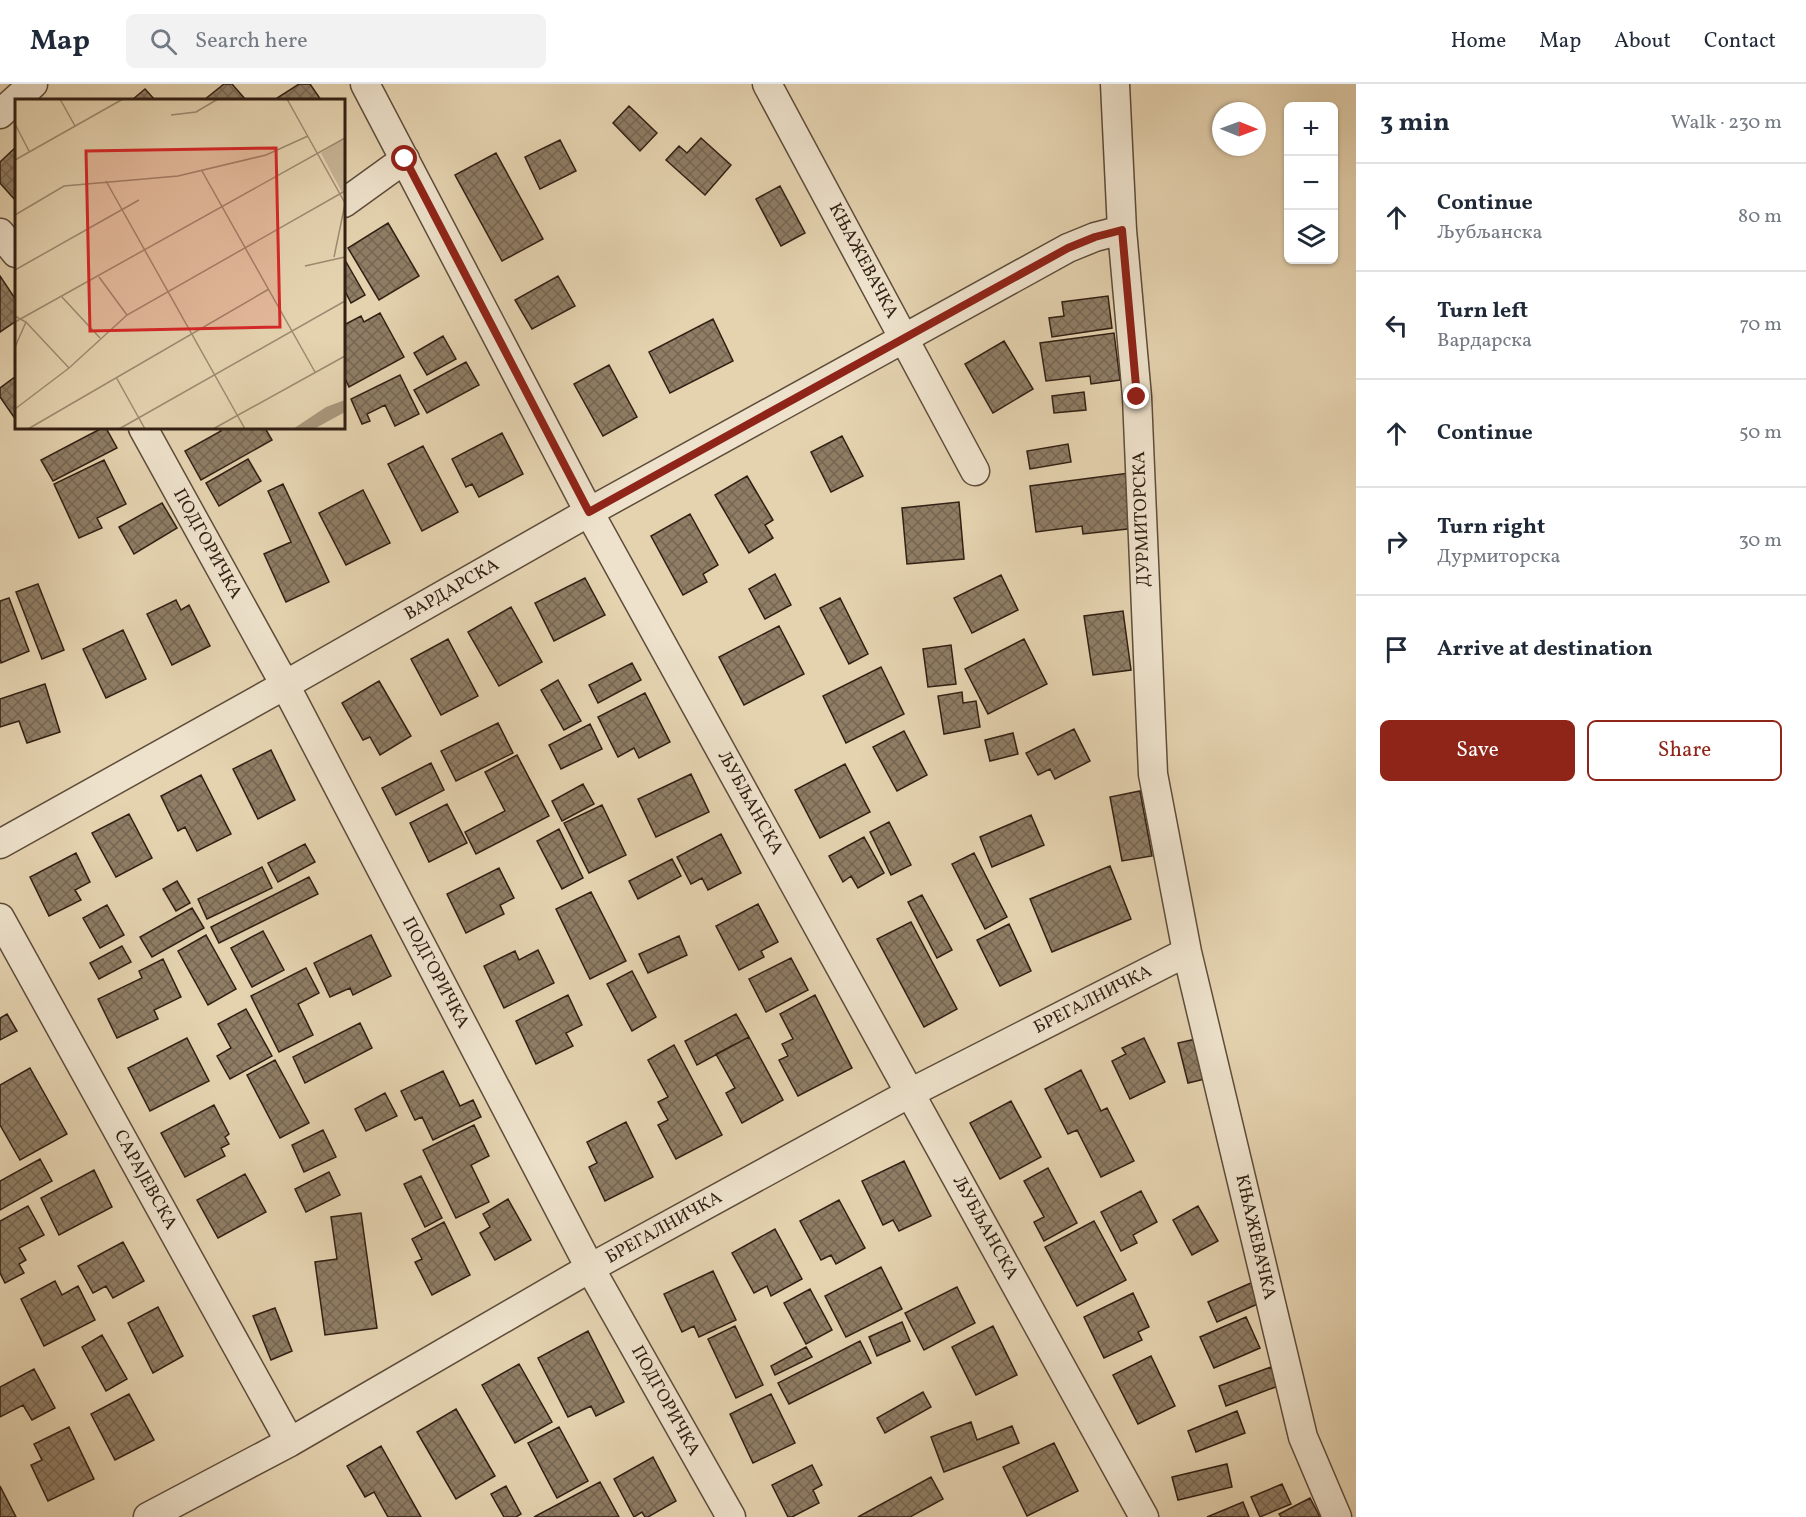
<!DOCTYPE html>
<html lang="en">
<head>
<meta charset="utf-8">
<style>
  :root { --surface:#fff; --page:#f2f2f3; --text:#1f2937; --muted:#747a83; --line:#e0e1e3; --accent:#8f2418 }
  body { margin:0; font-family:Vollkorn,serif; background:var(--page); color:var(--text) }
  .controls { position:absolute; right:18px; top:18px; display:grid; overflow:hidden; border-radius:9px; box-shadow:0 2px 4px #0004 }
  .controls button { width:54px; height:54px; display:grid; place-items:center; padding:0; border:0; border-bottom:2px solid var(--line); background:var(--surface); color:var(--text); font:30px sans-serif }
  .compass { position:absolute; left:1212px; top:18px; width:54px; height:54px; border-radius:50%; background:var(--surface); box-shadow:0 2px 4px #0004; rotate:91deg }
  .stop { position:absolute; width:18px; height:18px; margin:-14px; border:4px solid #8f2418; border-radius:50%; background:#fff }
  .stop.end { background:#8f2418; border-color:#fff; box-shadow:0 2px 6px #0008 }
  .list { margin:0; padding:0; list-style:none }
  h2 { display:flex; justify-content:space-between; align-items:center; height:78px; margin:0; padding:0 24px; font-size:26px }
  h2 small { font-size:20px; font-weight:400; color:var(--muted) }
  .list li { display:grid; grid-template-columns:39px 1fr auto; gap:18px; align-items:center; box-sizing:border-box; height:108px; padding:0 24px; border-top:2px solid var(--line) }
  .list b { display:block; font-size:22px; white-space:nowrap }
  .list p { margin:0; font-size:20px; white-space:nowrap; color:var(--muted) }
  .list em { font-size:20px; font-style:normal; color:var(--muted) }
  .actions { display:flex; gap:12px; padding:18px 24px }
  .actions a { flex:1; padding:14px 0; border:2px solid var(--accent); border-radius:9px; text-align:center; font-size:21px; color:var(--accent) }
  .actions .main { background:var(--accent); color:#fff }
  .icon { flex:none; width:33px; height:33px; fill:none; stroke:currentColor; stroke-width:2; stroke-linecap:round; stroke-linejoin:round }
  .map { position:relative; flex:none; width:1356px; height:1433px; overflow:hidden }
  header { display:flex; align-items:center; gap:36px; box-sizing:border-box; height:84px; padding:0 30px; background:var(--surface); border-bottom:2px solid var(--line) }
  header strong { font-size:28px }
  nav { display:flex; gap:33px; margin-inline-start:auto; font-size:21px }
  .search { width:420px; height:54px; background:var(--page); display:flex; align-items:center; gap:15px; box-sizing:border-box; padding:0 21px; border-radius:9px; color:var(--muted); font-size:22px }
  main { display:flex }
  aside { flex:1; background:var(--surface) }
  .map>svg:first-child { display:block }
  .building { fill:url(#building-cross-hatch); stroke:#311f13; stroke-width:1.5 }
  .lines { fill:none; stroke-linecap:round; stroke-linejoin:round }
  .street-casing { stroke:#5e4c3a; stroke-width:31 }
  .street { stroke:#eee2cc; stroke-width:28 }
  .route { stroke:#8f2418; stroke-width:8 }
  .labels { text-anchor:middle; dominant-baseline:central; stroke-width:4.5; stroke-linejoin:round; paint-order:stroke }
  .street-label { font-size:18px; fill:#311f13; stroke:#eee2cc }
  .inset-road { fill:none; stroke:#9d8b71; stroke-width:1.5 }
  .view { fill:#d62828; fill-opacity:0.15; stroke:#d62828; stroke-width:3 }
  .inset-edge { fill:none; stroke:#311f13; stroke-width:3 }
</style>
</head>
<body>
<header>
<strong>Map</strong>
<div class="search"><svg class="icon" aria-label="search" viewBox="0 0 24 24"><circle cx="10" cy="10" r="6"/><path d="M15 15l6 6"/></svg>Search here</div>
<nav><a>Home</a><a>Map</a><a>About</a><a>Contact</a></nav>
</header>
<main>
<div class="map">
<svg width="1356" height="1433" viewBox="0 0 1356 1433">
  <defs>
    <pattern id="building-cross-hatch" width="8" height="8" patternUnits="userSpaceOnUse" patternTransform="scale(1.5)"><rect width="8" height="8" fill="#8f7d65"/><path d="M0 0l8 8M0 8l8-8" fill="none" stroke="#756652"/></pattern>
  </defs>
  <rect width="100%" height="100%" fill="#e5d3b0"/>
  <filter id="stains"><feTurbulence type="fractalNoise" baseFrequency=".00333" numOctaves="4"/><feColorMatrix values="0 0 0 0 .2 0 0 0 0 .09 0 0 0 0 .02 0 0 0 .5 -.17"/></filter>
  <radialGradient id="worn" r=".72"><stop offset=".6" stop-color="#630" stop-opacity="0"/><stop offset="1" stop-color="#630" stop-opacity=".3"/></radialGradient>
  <path class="building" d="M224 0H232L246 16H204Z
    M299 0H310L321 16H274Z
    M145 5 155 16H132Z
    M629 22 657 49 640 67 613 39Z
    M701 54 731 81 705 111 666 76 679 62 687 69Z
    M560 56 576 87 540 105 525 73Z
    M16 63V117L0 99V78Z
    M496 69 543 155 502 177 455 91Z
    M780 102 805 149 781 162 756 115Z
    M388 139 419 192 379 216 348 164Z
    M345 176 365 211 351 219 344 205Z
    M0 192 16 216V237L0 248Z
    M558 192 575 222 532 245 515 216Z
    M1108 212 1112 244 1052 253 1049 234 1064 232 1062 218Z
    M380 229 404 273 349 303 344 292V241L361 232 364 238Z
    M713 235 733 277 670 309 649 268Z
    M1114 249 1120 296 1091 300 1090 292 1046 297 1040 259Z
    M443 252 456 275 427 291 414 269Z
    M1004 257 1033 305 993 329 965 280Z
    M466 278 479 301 427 329 414 306Z
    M609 281 637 333 603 352 574 300Z
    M400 291 419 330 395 342 385 321 367 330 370 337 362 340 351 315Z
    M15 293 16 295V336L0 313V304Z
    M1084 308 1086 326 1054 329 1052 312Z
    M102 344H106L117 364 53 397 41 376Z
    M219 344H265L272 356 201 396 185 367 221 347Z
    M502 349 523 390 479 413 472 400 466 403 452 375Z
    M842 352 863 392 831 408 811 368Z
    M1068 360 1071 378 1030 385 1027 367Z
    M423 362 458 428 422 447 388 380Z
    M248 375 261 397 219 422 206 399Z
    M104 376 126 420 97 434 102 444 79 454 54 400Z
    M1129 389 1136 444 1083 450 1082 442 1036 448 1030 402Z
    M747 392 773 436 765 441 773 454 749 469 715 411Z
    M283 400 329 498 286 518 264 470 291 458 268 407Z
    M363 406 390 459 346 481 319 429Z
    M959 418 964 475 907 480 902 424Z
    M162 419 177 444 134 470 119 443Z
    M690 430 718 481 703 490 707 498 683 511 651 452Z
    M775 490 791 521 765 535 749 505Z
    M1001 491 1018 526 972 549 954 514Z
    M585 494 605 531 554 557 535 519Z
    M38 500 64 566 42 575 16 508Z
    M9 514 29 567 1 579 0 575V517Z
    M840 514 868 570 849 580 820 524Z
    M176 516 181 526 189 521 210 562 172 581 147 530Z
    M511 523 542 578 499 602 468 548Z
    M1123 527 1131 586 1093 591 1084 532Z
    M779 542 804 590 744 621 719 573Z
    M123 546 146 595 106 614 83 565Z
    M448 555 478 612 441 631 411 575Z
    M1024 555 1047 600 988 630 965 585Z
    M951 561 956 600 928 603 923 565Z
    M632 579 641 596 598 619 589 601Z
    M881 583 904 630 846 659 823 612Z
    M558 596 581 637 564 646 541 606Z
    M379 597 411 652 380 671 370 653 363 656 342 619Z
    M45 600 60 648 27 659 19 637 0 643V615Z
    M962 608 963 619 976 617 980 643 944 650 938 612Z
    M645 609 670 658 639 674 634 664 618 673 598 633Z
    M498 639 513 669 456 697 441 667Z
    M590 640 602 665 561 685 549 661Z
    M1074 645 1090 677 1055 695 1050 685 1038 691 1026 669Z
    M904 647 927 691 897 707 873 663Z
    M1013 649 1018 670 990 677 985 656Z
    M271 666 295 716 258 735 233 685Z
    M517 671 549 732 476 770 465 748 505 727 485 688Z
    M431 679 444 706 396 731 382 704Z
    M845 680 870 728 820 754 795 706Z
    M691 690 709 728 656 753 638 715Z
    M201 691 231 750 197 767 185 743 178 747 161 712Z
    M583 700 594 720 562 737 552 717Z
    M1140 707 1152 772 1122 777 1110 713Z
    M447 720 467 759 429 778 410 739Z
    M602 721 626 771 589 789 564 739Z
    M129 730 152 774 116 793 92 749Z
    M1031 731 1044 761 992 783 980 753Z
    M889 738 911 781 891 791 870 748Z
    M559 745 583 794 562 805 537 757Z
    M721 750 741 789 708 806 702 794 691 800 677 773Z
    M864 753 884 789 858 804 851 792 843 798 829 772Z
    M305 760 315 778 278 798 268 779Z
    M76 769 90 798 75 806 81 816 49 832 30 793Z
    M974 769 1007 833 985 845 952 780Z
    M672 775 681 792 638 815 629 797Z
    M1110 782 1131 835 1052 868 1030 815Z
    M262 783 272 804 207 835 198 815Z
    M499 784 514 814 500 821 504 830 466 849 447 810Z
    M309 793 318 810 219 859 211 843Z
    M177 797 190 819 176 827 163 805Z
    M591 808 626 877 590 895 556 825Z
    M922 811 952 866 937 874 908 818Z
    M758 820 778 858 761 867 764 873 739 886 716 842Z
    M107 821 124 851 100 864 83 834Z
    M192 824 204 844 152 873 140 853Z
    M911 838 957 925 924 943 877 855Z
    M1009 840 1031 887 1000 902 977 856Z
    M263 847 284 886 252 903 231 864Z
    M206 851 236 905 208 921 178 867Z
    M371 851 391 892 353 911 350 904 330 913 314 879Z
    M679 852 687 871 648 889 639 870Z
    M122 862 131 878 99 895 90 879Z
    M538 866 554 899 504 924 484 882 515 867 519 876Z
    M791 874 808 906 766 928 749 895Z
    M163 875 181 913 154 926 158 935 117 954 98 915 142 894 139 887Z
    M306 884 319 909 298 920 313 951 279 968 251 912Z
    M632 887 656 933 632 947 607 900Z
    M568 911 582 941 566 949 573 962 536 980 516 937Z
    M815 911 852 984 798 1012 779 976 788 972 782 960 793 955 780 930Z
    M246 925 272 972 230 995 217 972 231 964 218 940Z
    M7 930 17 947 0 956V934Z
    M736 930 749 953 697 981 685 957Z
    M360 939 372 964 305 999 293 973Z
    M749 953 783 1016 742 1039 726 1009 735 1004 716 970Z
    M187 954 209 997 150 1027 128 984Z
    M1144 954 1165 998 1130 1015 1112 977 1126 970 1122 964Z
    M1196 955 1205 995 1188 999 1178 959Z
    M674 961 722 1051 676 1075 658 1041 668 1036 658 1018 668 1013 648 976Z
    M275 976 309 1039 280 1054 247 991Z
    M30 984 67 1050 20 1076 0 1041V1001Z
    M1081 986 1101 1027 1107 1024 1134 1077 1101 1093 1077 1046 1068 1050 1045 1005Z
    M443 987 460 1022 473 1016 481 1033 433 1056 422 1033 415 1036 401 1007Z
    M385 1009 397 1032 366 1047 355 1025Z
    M1011 1017 1041 1073 1000 1095 970 1039Z
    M214 1021 229 1050 225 1053 229 1060 221 1064 225 1072 185 1093 161 1049Z
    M626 1038 653 1093 605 1117 589 1083 597 1079 587 1058Z
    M474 1041 489 1072 471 1081 489 1118 456 1134 423 1066Z
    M323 1046 336 1073 304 1088 292 1061Z
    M40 1075 52 1097 0 1126V1097Z
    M904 1077 931 1132 899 1147 893 1136 883 1141 862 1097Z
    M1048 1084 1077 1139 1044 1157 1034 1138 1044 1133 1024 1097Z
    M94 1086 112 1123 59 1151 41 1114Z
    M329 1088 340 1111 306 1128 295 1105Z
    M245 1090 266 1128 218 1154 197 1116Z
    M421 1092 442 1134 425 1143 404 1100Z
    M1141 1107 1157 1138 1133 1151 1137 1159 1121 1167 1101 1128Z
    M508 1115 531 1156 495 1176 480 1149 490 1143 483 1130Z
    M839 1116 865 1164 836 1180 831 1171 821 1176 800 1137Z
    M28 1122 44 1151 19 1164 26 1176 19 1180 24 1189 5 1199 0 1189V1137Z
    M1198 1122 1218 1157 1192 1171 1173 1136Z
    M361 1129 377 1244 325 1251 315 1178 337 1175 331 1133Z
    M1094 1137 1126 1196 1077 1222 1045 1163Z
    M444 1138 470 1191 432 1211 415 1178 422 1175 412 1155Z
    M775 1145 802 1195 771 1212 767 1202 754 1209 732 1169Z
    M123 1158 144 1197 113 1214 106 1202 93 1209 78 1182Z
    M881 1183 902 1225 846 1253 825 1212Z
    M713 1187 736 1236 699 1253 694 1242 682 1248 664 1210Z
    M55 1197 62 1211 78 1202 95 1236 44 1262 21 1215Z
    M1253 1198 1262 1218 1217 1238 1208 1218Z
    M957 1203 975 1239 924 1266 905 1229Z
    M810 1205 832 1246 806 1260 784 1219Z
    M1133 1209 1149 1243 1138 1248 1142 1256 1104 1274 1084 1233Z
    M158 1223 183 1272 153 1289 128 1239Z
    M275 1224 292 1267 271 1276 253 1232Z
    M1246 1233 1260 1264 1214 1284 1200 1253Z
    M902 1238 910 1257 877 1272 869 1253Z
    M735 1242 763 1301 736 1314 708 1255Z
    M993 1242 1017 1291 976 1311 952 1263Z
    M588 1247 624 1318 596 1332 591 1322 568 1333 538 1274Z
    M102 1251 127 1295 106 1307 82 1263Z
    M860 1257 871 1279 789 1320 778 1299Z
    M806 1263 812 1273 775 1291 771 1282Z
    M1151 1272 1175 1322 1138 1340 1113 1291Z
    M519 1280 552 1338 515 1359 482 1301Z
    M1271 1283 1278 1302 1226 1322 1219 1302Z
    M34 1285 55 1324 32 1336 23 1321 0 1333V1303Z
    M923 1308 931 1323 885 1349 877 1334Z
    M129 1310 154 1356 115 1376 91 1330Z
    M771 1310 795 1359 753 1379 730 1330Z
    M456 1325 495 1392 456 1415 417 1348Z
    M1237 1327 1245 1349 1196 1368 1188 1347Z
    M971 1338 977 1356 1012 1342 1019 1359 944 1388 931 1353Z
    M69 1343 94 1395 48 1417 31 1381 42 1376 34 1360Z
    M559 1343 588 1397 557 1414 528 1359Z
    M1054 1359 1078 1407 1027 1432 1003 1383Z
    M381 1362 421 1433H388L374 1408 365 1413 347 1382Z
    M653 1373 676 1417 648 1433H645L642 1428 634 1433 614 1395Z
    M1227 1380 1232 1403 1178 1416 1172 1393Z
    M812 1381 822 1401 813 1406 819 1419 792 1433H788L772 1401Z
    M931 1393 943 1415 910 1433H858Z
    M600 1398 619 1433H534Z
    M1282 1400 1291 1420 1260 1433 1251 1413Z
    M0 1402 16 1433H0Z
    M506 1402 521 1430 516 1433H504L491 1410Z
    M1310 1414 1320 1433H1281L1279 1430Z
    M1243 1418 1249 1433H1207Z"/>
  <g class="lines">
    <g class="street-casing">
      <path id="street" d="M365 0 589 428 1144 1433
        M767 0 975 387
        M1115 0 1122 146 1137 313 1153 690 1187 868 1303 1353 1337 1433
        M0 30 33 0
        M344 119 405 75
        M0 149 16 169
        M143 344 285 601 590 1184 731 1433
        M0 760 285 601 589 428 1068 164 1095 153 1122 146
        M0 834 290 1358
        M148 1433 290 1358 590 1184 910 1009 1187 868"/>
    </g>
    <use href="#street" class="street"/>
  </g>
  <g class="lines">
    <path class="route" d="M405 75 589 428 1068 164 1095 153 1122 146 1137 313"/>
  </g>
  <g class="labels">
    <g class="street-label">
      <text transform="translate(863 177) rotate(62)">КЊАЖЕВАЧКА</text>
      <text transform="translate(1142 435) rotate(-92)">ДУРМИТОРСКА</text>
      <text transform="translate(207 460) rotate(61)">ПОДГОРИЧКА</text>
      <text transform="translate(452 506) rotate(-30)">ВАРДАРСКА</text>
      <text transform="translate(750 719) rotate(61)">ЉУБЉАНСКА</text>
      <text transform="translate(435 889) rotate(62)">ПОДГОРИЧКА</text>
      <text transform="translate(1093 916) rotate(-27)">БРЕГАЛНИЧКА</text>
      <text transform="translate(145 1096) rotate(61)">САРАЈЕВСКА</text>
      <text transform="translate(664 1144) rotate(-29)">БРЕГАЛНИЧКА</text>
      <text transform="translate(985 1144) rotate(61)">ЉУБЉАНСКА</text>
      <text transform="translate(1255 1153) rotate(77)">КЊАЖЕВАЧКА</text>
      <text transform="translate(665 1317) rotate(61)">ПОДГОРИЧКА</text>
    </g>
  </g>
  <g transform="translate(15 15)">
    <rect width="330" height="330" fill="#e5d3b0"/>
    <path d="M330 39V99L306 54Z" fill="#c6b495"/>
    <path d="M330 301V313L299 330H278L311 308Z" fill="#a8967b"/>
    <path class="inset-road" d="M45 0 60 27M272 0 330 104M156 16 181 13 203 0M0 25 14 52M0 61 108 0M187 72 300 273M91 82 230 330M0 116 49 87 163 77 251 56 293 37M319 158 330 105M290 167 330 158M0 171 124 101M84 178 112 216M47 198 85 239M0 217 11 223 54 269M0 223 330 39M0 248 11 223M101 278 130 330M0 310 54 269 112 216 330 92M13 330 254 190M104 330 330 202M198 330 330 257"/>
    <path class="view" d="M261 49 265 228 75 232 71 52Z"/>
    <rect width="330" height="330" class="inset-edge"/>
  </g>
  <rect width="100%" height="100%" filter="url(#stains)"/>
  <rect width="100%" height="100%" fill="url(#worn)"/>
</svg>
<div class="controls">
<button>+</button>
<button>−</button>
<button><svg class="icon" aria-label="layers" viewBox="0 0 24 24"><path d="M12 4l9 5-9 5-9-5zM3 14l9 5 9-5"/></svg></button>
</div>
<svg class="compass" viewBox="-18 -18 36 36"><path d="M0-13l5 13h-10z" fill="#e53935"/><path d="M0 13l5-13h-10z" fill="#747a83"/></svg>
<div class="stop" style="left:405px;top:75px"></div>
<div class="stop end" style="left:1137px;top:313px"></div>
</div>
<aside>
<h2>3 min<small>Walk · 230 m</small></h2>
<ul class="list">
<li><svg class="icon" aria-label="ahead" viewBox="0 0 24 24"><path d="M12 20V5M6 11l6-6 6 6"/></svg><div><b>Continue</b><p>Љубљанска</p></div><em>80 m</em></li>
<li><svg class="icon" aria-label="left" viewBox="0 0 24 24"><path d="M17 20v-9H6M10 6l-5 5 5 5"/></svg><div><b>Turn left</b><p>Вардарска</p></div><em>70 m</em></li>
<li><svg class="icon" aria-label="ahead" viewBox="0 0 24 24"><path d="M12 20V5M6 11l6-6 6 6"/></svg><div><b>Continue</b></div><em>50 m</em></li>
<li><svg class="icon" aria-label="right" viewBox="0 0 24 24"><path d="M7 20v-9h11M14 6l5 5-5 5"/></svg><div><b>Turn right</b><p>Дурмиторска</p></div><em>30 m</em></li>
<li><svg class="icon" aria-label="arrive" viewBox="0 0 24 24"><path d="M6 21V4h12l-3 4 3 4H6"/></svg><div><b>Arrive at destination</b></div></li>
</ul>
<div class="actions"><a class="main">Save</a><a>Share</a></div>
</aside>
</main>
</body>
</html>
